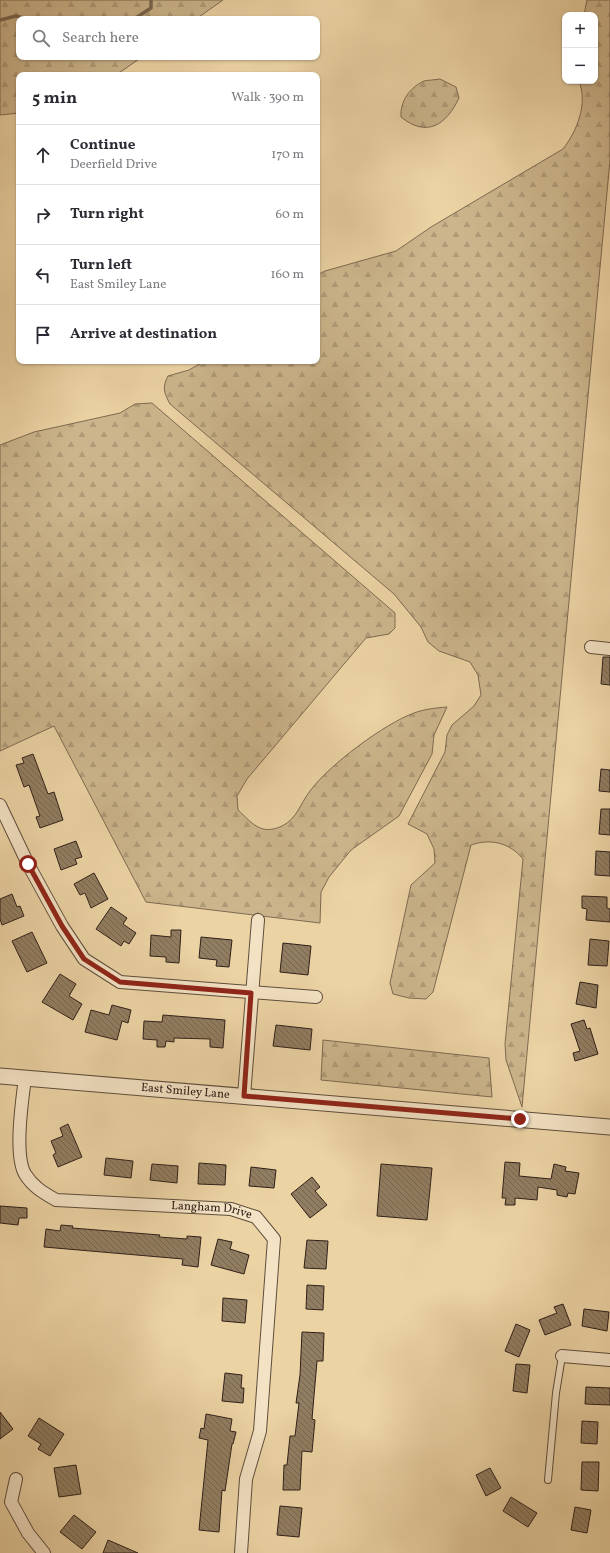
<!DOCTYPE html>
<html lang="en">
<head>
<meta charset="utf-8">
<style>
  :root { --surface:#fff; --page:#f7f7f7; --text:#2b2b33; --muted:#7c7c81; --line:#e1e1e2 }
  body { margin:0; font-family:Vollkorn,serif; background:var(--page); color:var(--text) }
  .controls { position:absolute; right:12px; top:12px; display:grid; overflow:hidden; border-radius:8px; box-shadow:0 1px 3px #0004 }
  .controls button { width:36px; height:36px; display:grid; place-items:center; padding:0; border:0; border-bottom:1px solid var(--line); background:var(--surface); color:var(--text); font:20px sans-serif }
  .stop { position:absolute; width:12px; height:12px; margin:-9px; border:3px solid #8f2418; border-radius:50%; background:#fff }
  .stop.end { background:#8f2418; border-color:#fff; box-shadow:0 1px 4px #0008 }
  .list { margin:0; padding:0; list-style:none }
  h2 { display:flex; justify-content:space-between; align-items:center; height:52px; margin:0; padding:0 16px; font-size:17px }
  h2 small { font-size:13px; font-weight:400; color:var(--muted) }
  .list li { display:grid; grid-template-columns:26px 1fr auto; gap:12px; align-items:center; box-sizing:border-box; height:60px; padding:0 16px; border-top:1px solid var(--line) }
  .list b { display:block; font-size:15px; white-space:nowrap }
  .list p { margin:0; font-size:13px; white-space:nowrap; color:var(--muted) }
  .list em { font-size:13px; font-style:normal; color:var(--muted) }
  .icon { flex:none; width:22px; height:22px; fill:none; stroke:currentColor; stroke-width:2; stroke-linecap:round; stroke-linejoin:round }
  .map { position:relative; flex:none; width:610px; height:1553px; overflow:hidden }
  .search { position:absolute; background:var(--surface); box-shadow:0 1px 3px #0004; left:16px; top:16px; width:304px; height:44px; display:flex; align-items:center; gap:10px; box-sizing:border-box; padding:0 14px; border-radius:8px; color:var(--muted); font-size:15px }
  .panel { position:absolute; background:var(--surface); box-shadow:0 1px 3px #0004; left:16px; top:72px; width:304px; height:292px; border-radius:8px }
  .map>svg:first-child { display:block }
  .forest { fill:url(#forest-firs); stroke:#7e6a52 }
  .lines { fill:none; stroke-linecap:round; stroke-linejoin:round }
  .stream { stroke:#7a6750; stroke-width:3.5 }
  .building { fill:url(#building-back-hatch); stroke:#2f2019 }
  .service-casing { stroke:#5e4d3c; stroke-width:8 }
  .minor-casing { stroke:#5e4d3c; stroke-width:14 }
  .tertiary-casing { stroke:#5e4d3c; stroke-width:17 }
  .service { stroke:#f3e2c4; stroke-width:6 }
  .minor { stroke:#f3e2c4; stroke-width:12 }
  .tertiary { stroke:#f3e2c4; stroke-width:15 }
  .route { stroke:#8f2418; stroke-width:5 }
  .labels { text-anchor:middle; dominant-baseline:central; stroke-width:3; stroke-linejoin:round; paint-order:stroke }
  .street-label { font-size:12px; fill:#2f2019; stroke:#f3e2c4 }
</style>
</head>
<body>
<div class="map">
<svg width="610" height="1553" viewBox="0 0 610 1553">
  <defs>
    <pattern id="forest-firs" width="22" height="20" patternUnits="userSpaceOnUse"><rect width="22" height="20" fill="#ccb58c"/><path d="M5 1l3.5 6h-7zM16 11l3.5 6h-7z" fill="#b09b78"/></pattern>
    <pattern id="building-back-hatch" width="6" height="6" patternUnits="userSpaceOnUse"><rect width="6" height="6" fill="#917d61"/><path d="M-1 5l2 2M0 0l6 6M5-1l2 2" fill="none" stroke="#77664f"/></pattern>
  </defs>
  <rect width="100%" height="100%" fill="#ecd3a4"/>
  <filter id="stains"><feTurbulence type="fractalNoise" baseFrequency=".005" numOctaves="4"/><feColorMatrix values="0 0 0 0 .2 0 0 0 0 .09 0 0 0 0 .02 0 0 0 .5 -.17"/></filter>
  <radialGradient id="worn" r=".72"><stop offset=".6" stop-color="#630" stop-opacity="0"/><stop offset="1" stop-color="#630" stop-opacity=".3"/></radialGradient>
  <path class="forest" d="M0 0H223L196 19H19V57H142L116 75H19V113L0 115Z
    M587 0H610V160L522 1107 506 1060 505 1044 523 859C510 843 491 838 471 845L433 992 426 999 409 998 393 994 390 983 411 885 435 863 434 849 427 834 408 824 445 752 447 735 452 725 474 706 481 695 478 675 470 662 439 651 428 642 421 627 394 594 170 404C164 393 162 387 168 376L189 370 205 361H317V275L325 271 396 251 431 227 563 149C577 131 588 104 579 81H595V15H584Z
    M440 79 456 87 459 98C446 125 427 138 401 117 400 102 409 88 424 81 428 80 435 80 440 79Z
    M152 403 395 613V628L389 634 366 638 247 779 237 796 238 810C252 823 261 836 282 826 297 819 301 802 310 791 329 765 384 724 414 713 425 709 435 708 447 707L434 735 432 754 399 816 351 850 329 877 321 892 320 923 146 902 54 726 0 751V445L34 432 120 413 135 404Z
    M323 1040 489 1058 492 1097 321 1080Z"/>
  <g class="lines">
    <path class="stream" d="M134 19 151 8V0
      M0 20 16 16 28 19"/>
  </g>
  <path class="building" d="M603 657H610V685L601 684Z
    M33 754 48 794 54 792 63 820 40 828 36 817 40 816 29 785 24 787 16 765 24 763 22 758Z
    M601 769 610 770V792L599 791Z
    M601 809H610V835L599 834Z
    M76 841 82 857 75 859 77 864 61 870 54 849Z
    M596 851 610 852V876L595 875Z
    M94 873 108 899 91 908 85 893 80 895 74 884Z
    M12 894 17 907 20 906 24 916 2 925 0 919V899Z
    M582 896 607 897V908L610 909V922L586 920 587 909 582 908Z
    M111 907 127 918 123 924 136 933 129 944 124 941 121 946 96 929Z
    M171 930H181L179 963 166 962V957L150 956 151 935 171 937Z
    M32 932 47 963 27 972 12 941Z
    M201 937 232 940 229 967 216 966 217 960 199 958Z
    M590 939 609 941 607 966 588 965Z
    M283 943 311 946 308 975 280 972Z
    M60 974 76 984 69 996 82 1004 73 1020 42 1002Z
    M580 982 598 985 596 1008 576 1004Z
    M112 1005 131 1010 128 1023 122 1021 117 1040 85 1032 91 1010 109 1015Z
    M163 1015 225 1020 223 1048 210 1047V1039L174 1038V1042L166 1041 165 1047H157V1040L143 1039 144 1021 162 1022Z
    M584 1020 587 1029 590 1028 598 1054 575 1061 573 1053 580 1051 571 1024Z
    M276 1025 312 1029 310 1050 273 1046Z
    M68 1124 82 1157 58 1167 53 1155 56 1153 51 1141 63 1136 60 1128Z
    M106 1158 133 1161 131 1178 104 1175Z
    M505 1162 520 1163 519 1176 551 1179 554 1164 566 1167 565 1171 579 1173 575 1194 568 1193 567 1197 557 1195V1190L538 1187 537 1200 515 1198V1205H505L506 1198H502Z
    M199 1163 226 1165 225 1185 198 1184Z
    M152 1164 178 1166 177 1183 150 1180Z
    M381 1164 432 1168 427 1220 377 1216Z
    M251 1167 276 1170 274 1188 249 1186Z
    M312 1177 320 1187 315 1191 327 1205 310 1218 291 1194Z
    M0 1206 27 1208V1218H19L18 1225 0 1223Z
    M61 1225 73 1226 72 1228 160 1235 159 1237 187 1239V1236L201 1237 198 1267 182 1265 183 1259 44 1247 46 1229 60 1231Z
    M218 1239 232 1242 230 1249 249 1255 244 1274 211 1265Z
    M307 1240 328 1241 326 1269 304 1268Z
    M307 1285 324 1286 323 1310 306 1309Z
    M223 1298 247 1300 245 1323 222 1321Z
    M563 1304 571 1325 545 1335 539 1320 557 1313 554 1307Z
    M584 1309 609 1312 607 1331 582 1326Z
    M516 1324 530 1330 519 1357 505 1351Z
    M302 1332 324 1333 323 1361H317L312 1419 315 1420 312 1452 302 1451 300 1490H283L284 1465H287L290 1436H295L299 1403H296L300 1375Z
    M516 1364 530 1365 527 1393 513 1391Z
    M225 1373 242 1375 241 1388H244L243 1403 222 1401Z
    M586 1387 610 1388V1405L585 1404Z
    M0 1412 13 1429 0 1439Z
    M206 1414 232 1419 230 1431 236 1432 233 1444H232L225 1491 222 1490 219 1532 199 1530 208 1440 199 1438 201 1428 204 1429Z
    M39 1418 64 1434 50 1456 38 1449 41 1444 28 1436Z
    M582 1421 598 1422 597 1444 581 1443Z
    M582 1462H599L598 1491 581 1490Z
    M76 1465 81 1494 59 1497 54 1468Z
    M490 1468 501 1488 486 1496 476 1475Z
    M511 1497 537 1513 528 1527 503 1511Z
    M280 1506 302 1508 299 1537 277 1535Z
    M575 1507 591 1510 587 1533 571 1530Z
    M74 1515 96 1532 82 1549 60 1532Z
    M108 1540 138 1553H103Z"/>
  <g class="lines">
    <g class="service-casing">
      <path id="service" d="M548 1480 556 1393 562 1356"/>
    </g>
    <g class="minor-casing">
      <g id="minor">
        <path d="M591 647 610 649"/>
        <path d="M0 805 28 864 62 926 84 959 120 982 316 997"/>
        <path id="s1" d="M25 1078C22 1101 14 1155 25 1174 33 1187 44 1193 56 1200L231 1209 256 1217 274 1239 260 1431 246 1479 241 1553"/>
        <path d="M244 1096 258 920"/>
        <path d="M562 1356 610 1360"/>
        <path d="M16 1479 11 1502 28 1533 44 1553"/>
      </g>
    </g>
    <g class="tertiary-casing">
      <g id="tertiary">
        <path id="s2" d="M0 1076 610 1127"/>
      </g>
    </g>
    <use href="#service" class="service"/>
    <use href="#minor" class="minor"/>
    <use href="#tertiary" class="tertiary"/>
  </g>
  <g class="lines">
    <path class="route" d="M28 864 62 926 84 959 120 982 251 993 244 1096 520 1119"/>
  </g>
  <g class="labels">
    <g class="street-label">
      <text stroke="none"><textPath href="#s2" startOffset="186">East Smiley Lane</textPath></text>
      <text stroke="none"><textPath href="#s1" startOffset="294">Langham Drive</textPath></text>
    </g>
  </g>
  <rect width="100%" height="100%" filter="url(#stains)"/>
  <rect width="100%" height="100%" fill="url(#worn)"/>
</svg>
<div class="controls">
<button>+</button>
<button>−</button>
</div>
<div class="stop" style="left:28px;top:864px"></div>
<div class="stop end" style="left:520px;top:1119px"></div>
<div class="search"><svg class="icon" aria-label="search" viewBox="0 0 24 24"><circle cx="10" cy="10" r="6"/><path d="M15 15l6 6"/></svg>Search here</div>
<section class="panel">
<h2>5 min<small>Walk · 390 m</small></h2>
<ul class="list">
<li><svg class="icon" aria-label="ahead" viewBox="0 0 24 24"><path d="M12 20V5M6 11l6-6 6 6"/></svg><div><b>Continue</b><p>Deerfield Drive</p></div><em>170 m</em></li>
<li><svg class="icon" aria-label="right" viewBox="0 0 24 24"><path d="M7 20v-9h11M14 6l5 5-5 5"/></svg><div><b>Turn right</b></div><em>60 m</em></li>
<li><svg class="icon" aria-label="left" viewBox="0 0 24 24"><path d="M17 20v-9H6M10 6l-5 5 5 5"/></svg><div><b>Turn left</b><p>East Smiley Lane</p></div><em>160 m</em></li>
<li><svg class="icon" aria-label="arrive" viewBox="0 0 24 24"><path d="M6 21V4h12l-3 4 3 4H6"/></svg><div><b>Arrive at destination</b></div></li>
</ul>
</section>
</div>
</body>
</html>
